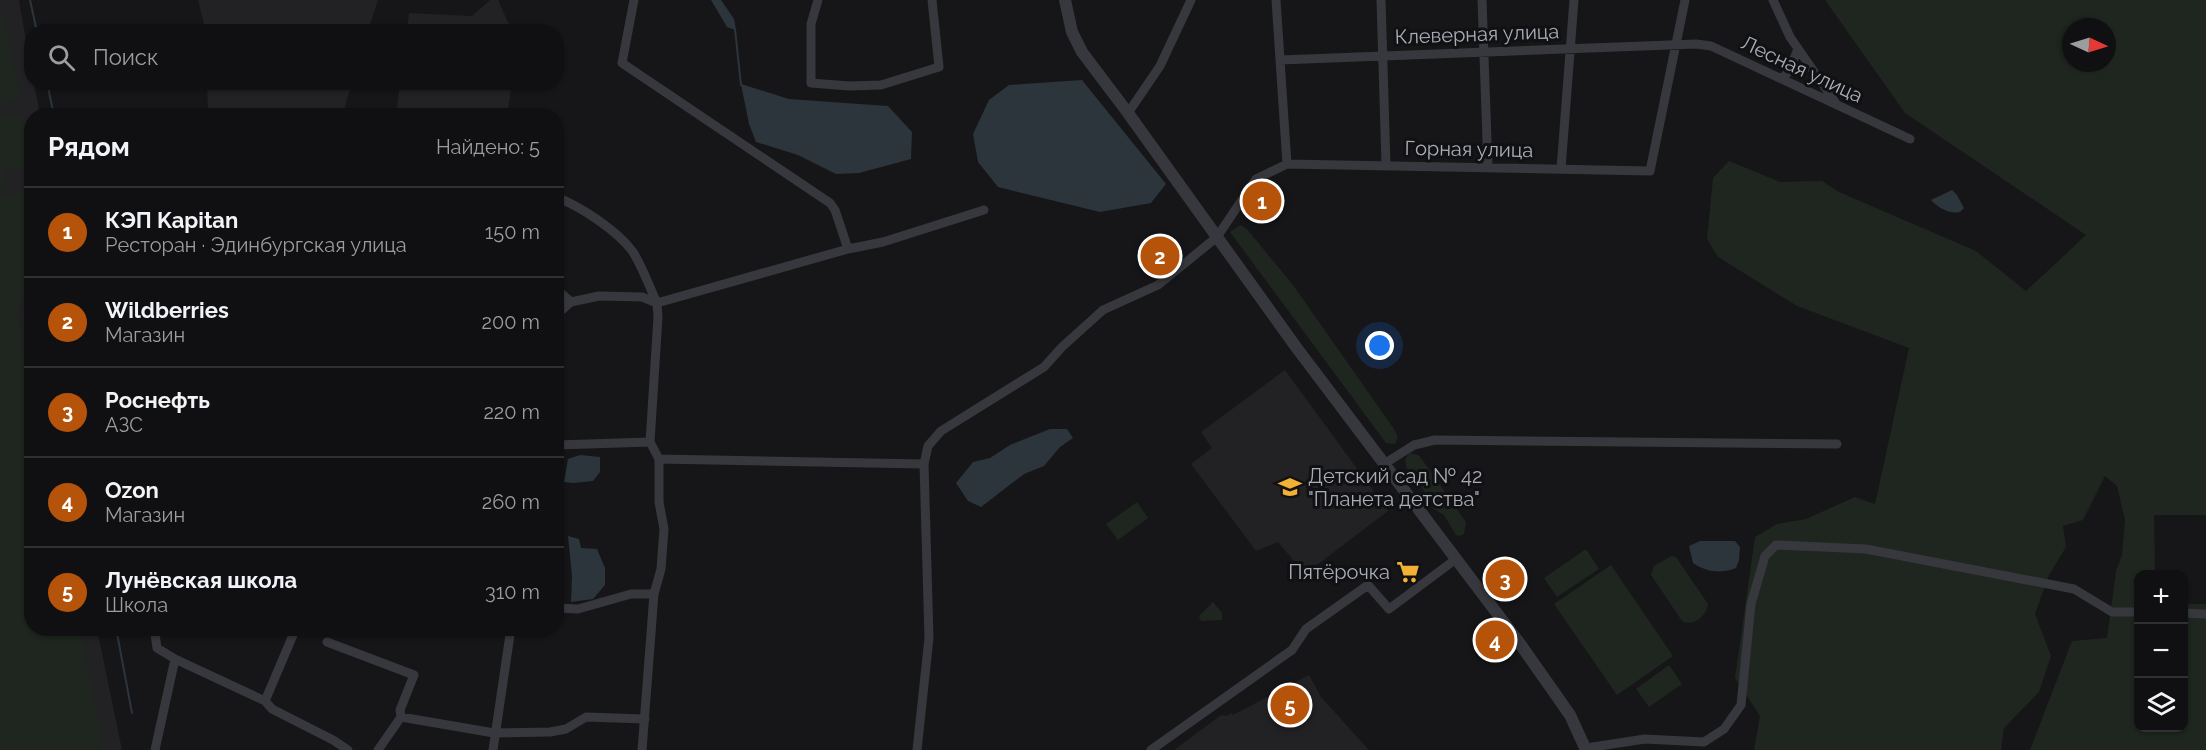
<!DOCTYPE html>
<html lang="ru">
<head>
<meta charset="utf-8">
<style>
  :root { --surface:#101012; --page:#19191b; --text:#f1f3f6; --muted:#9c9d9f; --line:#303032; --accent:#b45309 }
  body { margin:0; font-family:Raleway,sans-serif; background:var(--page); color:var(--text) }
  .controls { position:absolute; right:18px; bottom:18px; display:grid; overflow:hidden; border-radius:12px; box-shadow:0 2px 4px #0004 }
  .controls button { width:54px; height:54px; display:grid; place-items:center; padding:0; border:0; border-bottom:2px solid var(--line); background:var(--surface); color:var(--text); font:30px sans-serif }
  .compass { position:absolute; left:2062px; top:18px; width:54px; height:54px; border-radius:50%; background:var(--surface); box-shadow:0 2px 4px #0004; rotate:94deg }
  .you { position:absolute; left:1380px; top:346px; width:21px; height:21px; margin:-15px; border:4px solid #fff; border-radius:50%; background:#1a73e8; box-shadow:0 0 0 9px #1a73e833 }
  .badge { display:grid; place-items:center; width:39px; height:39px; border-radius:50%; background:var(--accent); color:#fff; font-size:20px; font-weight:700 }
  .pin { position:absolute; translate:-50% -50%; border:3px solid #fff; box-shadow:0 2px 6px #0006 }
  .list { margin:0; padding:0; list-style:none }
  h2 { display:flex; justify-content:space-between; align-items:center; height:78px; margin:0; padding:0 24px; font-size:26px }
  h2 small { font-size:20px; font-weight:400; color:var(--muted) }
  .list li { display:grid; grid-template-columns:39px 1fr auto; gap:18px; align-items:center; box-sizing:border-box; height:90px; padding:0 24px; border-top:2px solid var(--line) }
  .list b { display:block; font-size:22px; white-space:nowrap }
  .list p { margin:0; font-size:20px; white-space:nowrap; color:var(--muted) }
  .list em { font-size:20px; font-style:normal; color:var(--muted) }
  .icon { flex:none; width:33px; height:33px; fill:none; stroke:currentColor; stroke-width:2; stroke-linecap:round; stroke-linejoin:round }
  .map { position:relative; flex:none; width:2206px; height:750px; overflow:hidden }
  .search { position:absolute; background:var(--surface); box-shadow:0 2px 4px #0004; left:24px; top:24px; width:540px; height:66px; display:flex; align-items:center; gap:15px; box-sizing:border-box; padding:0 21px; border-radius:24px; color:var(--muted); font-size:22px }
  .panel { position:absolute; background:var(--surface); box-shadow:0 2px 4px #0004; left:24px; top:108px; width:540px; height:528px; border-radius:24px }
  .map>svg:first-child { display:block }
  .built { fill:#222225 }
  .green { fill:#1e261f; fill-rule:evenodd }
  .water { fill:#2c353c }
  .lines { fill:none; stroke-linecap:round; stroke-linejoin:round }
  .stream { stroke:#2c353c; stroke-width:2 }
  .minor { stroke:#37383d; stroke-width:9 }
  .tertiary { stroke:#37383d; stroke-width:12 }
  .labels { text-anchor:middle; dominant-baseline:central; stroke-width:6; stroke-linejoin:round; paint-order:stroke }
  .street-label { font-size:20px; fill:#a8adb8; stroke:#111113 }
  .poi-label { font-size:20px; fill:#a8adb8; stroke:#111113; text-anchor:start }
</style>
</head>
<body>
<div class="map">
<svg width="2206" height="750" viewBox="0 0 2206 750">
  <rect width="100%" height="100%" fill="#161618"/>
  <path class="built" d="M0 0H19L31 70 32 82 34 83 40 115 32 116V311L29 317 32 334V628L97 629 122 750H0Z
    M198 0H378L368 31 206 32Z
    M490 0H498L512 31H407L409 13 472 16Z
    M207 83V82L352 83 342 116 208 115Z
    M400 83V82L512 83 507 115H396Z
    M1285 370 1388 511 1305 574 1278 542 1256 551 1191 464 1212 448 1201 432Z
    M1309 675 1321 697 1369 750H1174L1221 715 1227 716 1231 713 1233 715Z"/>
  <path class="green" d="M0 0 20 96 5 106 0 107Z
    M1825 0H2206V515H2154L2155 574H2138V728H2184V604H2206V750H2030L2072 641 2107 638 2116 571 2122 555 2125 520 2117 486 2105 476 2083 520 2063 526 2066 547 2049 575 2035 614 2051 656 2039 692 2004 728 2001 750H1754L1760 716 1735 678 1755 537 1777 524 1806 519 1855 497 1875 504 1909 348 1797 306 1718 257 1707 239 1713 178 1729 161 1780 182 1822 181 1839 192 1976 251 2026 291 2086 235 1905 113ZM2071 27H2107V63H2071Z
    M10 114 23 117 31 161V180L26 181 21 167 3 171 5 185 0 189V116Z
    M26 191H31V277L17 311 31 392 32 628 80 629 104 750H0V196Z
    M1240 225 1247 229 1293 285 1394 429 1398 437 1395 444 1386 443 1230 232Z
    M1409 453 1418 455 1421 458 1466 522 1464 534 1460 536 1456 535 1444 515 1434 509 1429 501 1416 476 1407 469 1405 460Z
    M1137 502 1148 518 1118 540 1106 524Z
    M1586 549 1599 569 1557 597 1544 578Z
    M1671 556 1676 557 1708 604C1707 615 1693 628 1682 621L1651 575 1654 566Z
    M1611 565 1673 656 1617 695 1554 604Z
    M1213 602 1222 613V620L1201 621 1199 616Z
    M1669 665 1682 684 1649 707 1636 689Z"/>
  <path class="water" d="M711 0H721L734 19 736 30 727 27Z
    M1082 80 1166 184 1151 203 1100 212 998 187 978 162 973 134 989 100 1009 85Z
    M741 84 789 99 888 106 912 132 911 159 859 173 836 174 798 155 756 142 749 124Z
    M1952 190 1957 195 1964 208 1960 212C1949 214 1938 208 1931 200Z
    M1050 429H1067L1073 438 1060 447 1044 466 1024 474 981 507 968 501 956 483 973 462 990 458 1010 445Z
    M580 455 600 457V472L593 481 573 483 564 482 568 459Z
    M568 536 579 539 581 548 597 549 605 568V585L593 599 571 602 572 576Z
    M1700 541H1735L1740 547 1739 560 1736 568C1721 574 1706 572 1693 563L1689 546Z"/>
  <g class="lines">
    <path class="stream" d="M30 0 37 32
      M735 29 741 85
      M47 82 54 116
      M116 628 132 713"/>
    <path class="minor" d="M634 0 622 63 830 203 835 210 848 249 883 242 984 210
      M818 0 811 24V83L849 86 881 85 939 67 932 0
      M1276 0 1287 164
      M1381 0 1386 165
      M1482 0 1488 168
      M1773 0 1790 37 1835 102
      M1280 60 1696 44 1711 46 1910 139
      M1782 79 1789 71 1798 49
      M1128 113 1160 66 1191 0
      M1561 169 1574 0
      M556 197C580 206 618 231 633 252 643 268 649 286 657 303L848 249
      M556 289 571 302
      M556 311 562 310 571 302 599 296 642 297 657 303 658 317 650 442 659 459V502L664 529 661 569 654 594 642 750
      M556 445 650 442
      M659 459 924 464
      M1384 464 1414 445 1435 440 1837 444
      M556 608 578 609 631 594H654
      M2184 613 2206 614
      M157 628 155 634 157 648 175 659 265 701 272 709 333 740 348 750
      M327 642 414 675 400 710 401 717
      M265 701 296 628
      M1586 748 1645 739 1704 742 1724 729 1741 705 1751 604 1765 556 1776 545 1866 549 2074 589 2112 612H2138
      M155 750 175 659
      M378 750 401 717 494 733 550 732 566 729 586 717 645 719
      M493 750 511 628
      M917 750 929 638 924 464 928 446 941 431 1044 367 1062 347 1103 310 1158 285 1217 237 1256 179 1287 164 1650 171 1685 0
      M1151 750 1292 650 1306 629 1368 585 1389 609 1456 559"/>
    <path class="tertiary" d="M1065 0 1072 32 1082 52 1128 113 1296 347 1518 641 1570 715 1586 750"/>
  </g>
  <defs>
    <g id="school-bare" transform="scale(1.8)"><path d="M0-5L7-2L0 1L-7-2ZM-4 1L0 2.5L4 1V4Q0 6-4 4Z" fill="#f2b134" stroke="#111113" stroke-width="2.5" paint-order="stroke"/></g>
    <g id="supermarket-bare" transform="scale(1.8)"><path d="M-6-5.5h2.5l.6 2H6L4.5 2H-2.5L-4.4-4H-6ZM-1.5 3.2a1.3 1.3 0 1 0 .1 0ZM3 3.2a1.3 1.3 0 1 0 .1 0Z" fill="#f2b134" stroke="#111113" stroke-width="2.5" paint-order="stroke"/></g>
  </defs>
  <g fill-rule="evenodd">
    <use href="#school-bare" x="1290" y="487"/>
    <use href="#supermarket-bare" x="1408" y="572"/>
  </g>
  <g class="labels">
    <g class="street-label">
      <text transform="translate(1477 34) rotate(-2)">Клеверная улица</text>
      <text transform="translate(1802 69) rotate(25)">Лесная улица</text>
      <text transform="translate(1469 149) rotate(1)">Горная улица</text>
    </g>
    <g class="poi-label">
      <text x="1308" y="476">Детский сад № 42<tspan x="1308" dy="23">"Планета детства"</tspan></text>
      <text x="1390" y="572" text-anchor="end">Пятёрочка</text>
    </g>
  </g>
</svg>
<div class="controls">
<button>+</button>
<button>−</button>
<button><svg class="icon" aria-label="layers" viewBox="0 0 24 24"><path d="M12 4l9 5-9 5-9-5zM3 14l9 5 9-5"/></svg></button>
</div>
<svg class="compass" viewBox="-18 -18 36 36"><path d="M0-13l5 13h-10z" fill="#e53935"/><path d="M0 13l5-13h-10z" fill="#9c9d9f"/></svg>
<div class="you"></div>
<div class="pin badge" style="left:1262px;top:201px">1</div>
<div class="pin badge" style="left:1160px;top:256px">2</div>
<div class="pin badge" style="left:1505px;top:579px">3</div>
<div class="pin badge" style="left:1495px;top:640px">4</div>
<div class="pin badge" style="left:1290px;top:705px">5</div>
<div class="search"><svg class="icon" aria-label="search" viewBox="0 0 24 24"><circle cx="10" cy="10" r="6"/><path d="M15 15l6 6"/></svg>Поиск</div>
<section class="panel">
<h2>Рядом<small>Найдено: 5</small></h2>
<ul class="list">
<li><span class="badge">1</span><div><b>КЭП Kapitan</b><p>Ресторан · Эдинбургская улица</p></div><em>150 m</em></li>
<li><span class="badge">2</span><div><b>Wildberries</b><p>Магазин</p></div><em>200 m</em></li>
<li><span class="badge">3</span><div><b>Роснефть</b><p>АЗС</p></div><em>220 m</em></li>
<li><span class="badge">4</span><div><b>Ozon</b><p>Магазин</p></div><em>260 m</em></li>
<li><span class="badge">5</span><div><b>Лунёвская школа</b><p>Школа</p></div><em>310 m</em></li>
</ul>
</section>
</div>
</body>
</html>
